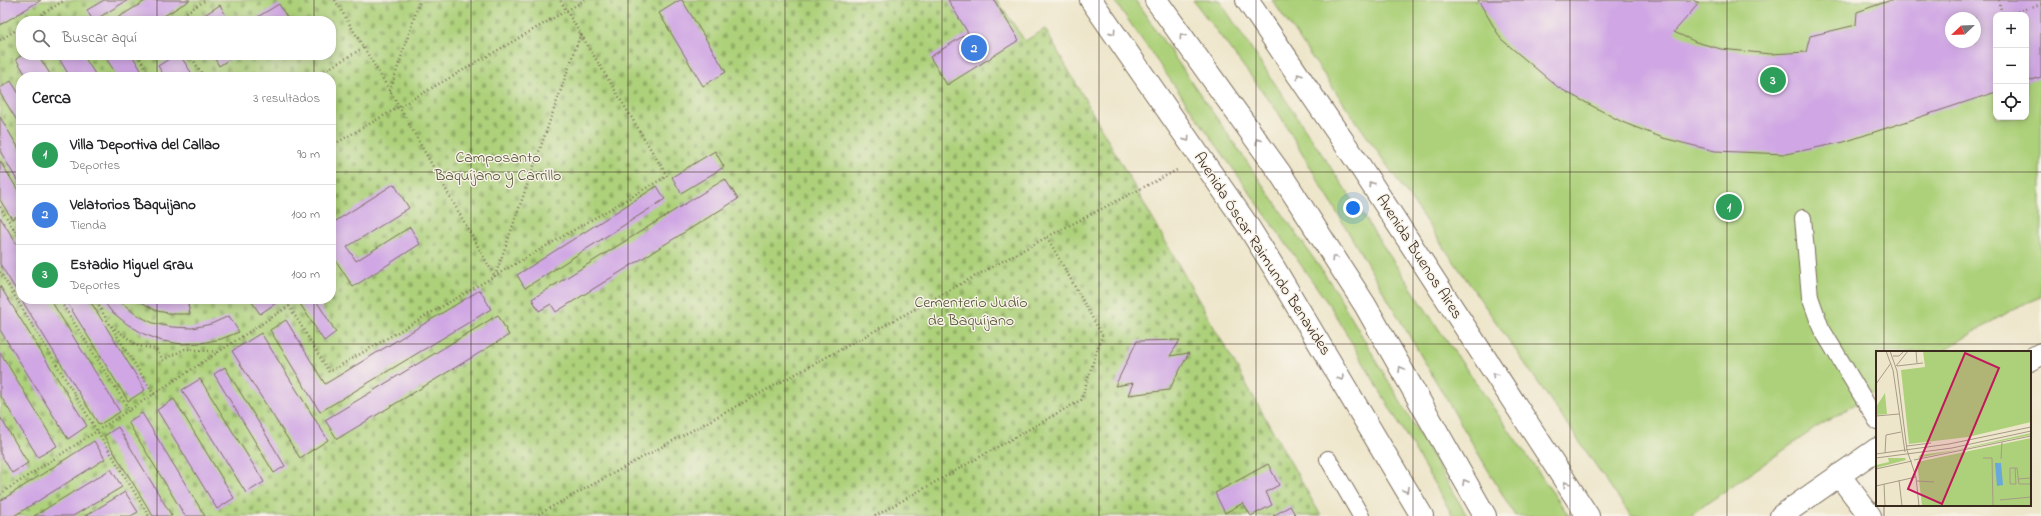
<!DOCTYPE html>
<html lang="es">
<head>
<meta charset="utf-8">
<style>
  :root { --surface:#fff; --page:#f2f2f2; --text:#202124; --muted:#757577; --line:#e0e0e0; --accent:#c8321e }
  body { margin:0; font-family:"Indie Flower",sans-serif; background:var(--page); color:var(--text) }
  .controls { position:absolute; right:12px; top:12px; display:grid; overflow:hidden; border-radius:8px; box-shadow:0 2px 10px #0003 }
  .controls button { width:36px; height:36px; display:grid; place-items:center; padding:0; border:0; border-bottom:1px solid var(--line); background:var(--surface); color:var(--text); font:20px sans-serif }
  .compass { position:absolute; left:1945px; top:12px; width:36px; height:36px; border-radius:50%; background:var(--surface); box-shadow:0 2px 10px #0003; rotate:247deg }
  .you { position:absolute; left:1353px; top:208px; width:14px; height:14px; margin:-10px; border:3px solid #fff; border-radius:50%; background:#1a73e8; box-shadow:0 0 0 6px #1a73e833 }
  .badge { display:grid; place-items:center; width:26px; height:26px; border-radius:50%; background:var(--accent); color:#fff; font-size:13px; font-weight:700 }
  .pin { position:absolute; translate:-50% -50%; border:2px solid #fff; box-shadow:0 1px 4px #0006 }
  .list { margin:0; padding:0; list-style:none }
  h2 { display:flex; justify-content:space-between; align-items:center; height:52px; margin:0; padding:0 16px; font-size:17px }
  h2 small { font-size:13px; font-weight:400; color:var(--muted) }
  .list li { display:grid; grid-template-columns:26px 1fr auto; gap:12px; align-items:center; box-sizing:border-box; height:60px; padding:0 16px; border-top:1px solid var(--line) }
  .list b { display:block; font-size:15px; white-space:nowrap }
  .list p { margin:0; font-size:13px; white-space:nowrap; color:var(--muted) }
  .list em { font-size:13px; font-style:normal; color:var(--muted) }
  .icon { flex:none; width:22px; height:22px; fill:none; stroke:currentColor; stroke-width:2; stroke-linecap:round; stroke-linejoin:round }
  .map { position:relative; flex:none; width:2041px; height:516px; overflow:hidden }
  .search { position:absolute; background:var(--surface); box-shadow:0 2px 10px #0003; left:16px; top:16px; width:320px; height:44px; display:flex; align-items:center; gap:10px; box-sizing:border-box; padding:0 14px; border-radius:16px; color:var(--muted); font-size:15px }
  .panel { position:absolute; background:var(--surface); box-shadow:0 2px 10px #0003; left:16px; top:72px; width:320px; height:232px; border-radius:16px }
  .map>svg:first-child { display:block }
  .green { fill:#add17a; stroke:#747e4c; fill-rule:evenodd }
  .cemetery { fill:url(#cemetery-stones); stroke:#747e4c; fill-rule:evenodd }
  .building { fill:#d0a7e4; fill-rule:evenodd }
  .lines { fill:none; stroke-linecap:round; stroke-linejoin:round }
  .lane-casing { stroke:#7a6c5b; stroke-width:18 }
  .street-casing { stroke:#7a6c5b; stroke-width:24 }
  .secondary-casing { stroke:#7a6c5b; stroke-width:24 }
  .primary-casing { stroke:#7a6c5b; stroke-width:24 }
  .path { stroke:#7a6c5b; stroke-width:2.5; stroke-dasharray:1 3; stroke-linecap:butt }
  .lane { stroke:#fff; stroke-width:16 }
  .street { stroke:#fff; stroke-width:22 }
  .secondary { stroke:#fff; stroke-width:22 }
  .primary { stroke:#fff; stroke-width:22 }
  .oneway { stroke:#a79f9a }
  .grid { fill:none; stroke:#3b2a1e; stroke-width:1; stroke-opacity:0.55 }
  .labels { text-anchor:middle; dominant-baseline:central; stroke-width:3; stroke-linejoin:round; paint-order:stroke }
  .park-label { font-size:16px; fill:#585435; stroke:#f7f3e8 }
  .street-label { font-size:16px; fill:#3b2a1e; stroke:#f7f3e8 }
  .inset-road { fill:none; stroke:#a69b86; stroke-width:1 }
  .view { fill:#c2185b; fill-opacity:0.15; stroke:#c2185b; stroke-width:2 }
  .inset-edge { fill:none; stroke:#3b2a1e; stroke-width:2 }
</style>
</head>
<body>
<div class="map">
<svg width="2041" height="516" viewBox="0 0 2041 516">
  <defs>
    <pattern id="cemetery-stones" width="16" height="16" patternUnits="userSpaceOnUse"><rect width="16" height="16" fill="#add17a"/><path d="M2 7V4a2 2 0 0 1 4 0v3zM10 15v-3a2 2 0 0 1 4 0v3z" fill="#8eaa63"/></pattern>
  </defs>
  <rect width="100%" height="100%" fill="#f7f3e8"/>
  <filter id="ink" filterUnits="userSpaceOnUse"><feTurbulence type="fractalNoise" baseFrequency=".025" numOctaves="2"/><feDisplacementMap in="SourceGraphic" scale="8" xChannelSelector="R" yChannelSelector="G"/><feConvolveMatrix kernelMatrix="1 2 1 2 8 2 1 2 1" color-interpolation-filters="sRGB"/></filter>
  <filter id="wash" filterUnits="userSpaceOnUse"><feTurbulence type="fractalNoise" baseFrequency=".012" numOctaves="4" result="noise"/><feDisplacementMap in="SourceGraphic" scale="16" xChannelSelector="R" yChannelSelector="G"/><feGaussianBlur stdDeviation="0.9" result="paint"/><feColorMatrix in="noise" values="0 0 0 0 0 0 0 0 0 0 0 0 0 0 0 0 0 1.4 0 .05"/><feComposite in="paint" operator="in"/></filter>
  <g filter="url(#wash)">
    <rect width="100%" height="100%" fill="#eee6cb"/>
    <path class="green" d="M1114 0H1135L1334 288 1467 516H1453L1332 309Z
      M1193 0H1219L1444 337 1569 516H1515L1278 112Z
      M1272 0H2041V297L2011 310 1941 352H1877V391L1814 429 1689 516H1631ZM1996 15H2026V117H1996ZM1951 18H1975V42H1951Z"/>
    <path class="cemetery" d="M0 0H997L1025 41 1045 29 1321 516H0ZM21 21H331V55H21ZM21 77H331V299H21Z"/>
    <g id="blocks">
      <path class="building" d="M0 0H41L0 25Z
        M104 0H128L93 21 87 10Z
        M147 0H190L156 21H112Z
        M680 0H682L726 72 703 86 659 13Z
        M948 0H994L1019 40 947 85 930 57 968 33Z
        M1478 0H1693L1699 3 1674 32 1696 42 1721 49 1771 54 1806 52 1810 36 1856 25 1857 12 1891 0H2041V77L2026 82V15H1996V92L1844 142 1786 154 1715 151 1663 138 1622 122 1559 88 1501 39ZM1951 18H1975V42H1951Z
        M279 4 289 21H251Z
        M220 5 228 19 225 21H195Z
        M22 55H38L52 77H27L16 59Z
        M57 55H83L97 77H70Z
        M104 55H132L145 77H118Z
        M175 55H180L194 77H165L158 66Z
        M213 55H236L219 66Z
        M11 81 21 97V127L0 93V88Z
        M0 117 21 152V187L0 151Z
        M715 151 724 167 681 193 672 177Z
        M0 161 21 195V214L12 219 0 200Z
        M725 179 738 199 556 312 551 304 539 311 532 299Z
        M394 184 409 208 347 247 356 261 410 227 420 244 353 287 331 253V224Z
        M657 186 665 199 525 288 517 275Z
        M0 217 21 251V298L0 264Z
        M0 286 87 426 68 439 0 330Z
        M480 290 491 309 320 412 270 330 286 320 325 384Z
        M21 299H50L120 412 99 425Z
        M65 299H89L145 390 128 401Z
        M102 299H118L135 314 153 323 172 327 192 328 211 324 229 316 239 332 221 339 201 343 182 344 162 341 144 334 127 324 111 311Z
        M136 299H187L190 314H174L157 311Z
        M250 299H273L276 303 260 314Z
        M297 299H315L336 332 324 341Z
        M498 315 509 335 337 439 325 420Z
        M261 333 328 440 300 458 232 351Z
        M1180 340 1170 356 1189 353 1169 390 1128 395 1133 383 1115 386 1137 341Z
        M0 352 57 446 38 457 0 395Z
        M225 367 285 466 274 473 214 374Z
        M200 379 264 482 246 493 182 390Z
        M174 399 234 498 217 509 157 410Z
        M142 413 205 516H185L128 422Z
        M0 417 28 463 12 473 0 453Z
        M118 427 172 516H153L104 436Z
        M94 441 105 459 14 516H0V501Z
        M1268 464 1279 485 1266 492 1272 505 1251 516 1243 503 1225 513 1215 493Z
        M111 469 122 487 73 516H34Z
        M125 492 138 512 131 516H85Z
        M1290 506 1296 516H1273Z"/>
    </g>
  </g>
  <g filter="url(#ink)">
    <use href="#blocks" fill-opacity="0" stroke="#7a6c5b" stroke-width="1"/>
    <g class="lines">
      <g class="lane-casing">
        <path id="lane" d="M1803 218 1810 297 1821 328 1877 421
          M1328 459 1361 516"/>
      </g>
      <g class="street-casing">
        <path id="street" d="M1839 475 1870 516"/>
      </g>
      <g class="secondary-casing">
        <path id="secondary" d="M1247 0 1356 160 1588 516
          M2030 360 2041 354
          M1781 516 1877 449"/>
      </g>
      <g class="primary-casing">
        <path id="primary" d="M1091 0 1248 226 1276 271 1422 516
          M1156 0 1280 173 1365 305 1485 516"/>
      </g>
      <path class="path" d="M335 0 399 106 495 277
        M1999 0 2002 15
        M2006 15 2041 4
        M31 21 65 0
        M173 21 206 0
        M0 40 21 27
        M138 55 151 77
        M190 55 204 77
        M314 77 363 48
        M390 91 420 0
        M331 146 585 0
        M0 207 21 240
        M13 228 21 223
        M0 272 149 516
        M495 276 581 33
        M59 299 130 411
        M95 299 109 324 138 346 156 349 163 360 185 349 219 352
        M285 299 329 372 667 176 560 0
        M111 326 154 395
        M0 494 289 306
        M535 516 1047 237 1177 170
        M875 516 1081 400 1102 335 1047 237"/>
      <use href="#lane" class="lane"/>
      <use href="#street" class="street"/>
      <use href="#secondary" class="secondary"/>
      <use href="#primary" class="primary"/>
    </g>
    <defs><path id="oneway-chevron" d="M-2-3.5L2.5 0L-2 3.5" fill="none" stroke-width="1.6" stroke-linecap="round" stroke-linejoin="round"/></defs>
    <g class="oneway">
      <use href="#oneway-chevron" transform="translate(1113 32) rotate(55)"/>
      <use href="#oneway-chevron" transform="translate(1182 36) rotate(-125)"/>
      <use href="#oneway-chevron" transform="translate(1299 76) rotate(-124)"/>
      <use href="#oneway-chevron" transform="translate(1187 139) rotate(55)"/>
      <use href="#oneway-chevron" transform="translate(1258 141) rotate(-126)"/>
      <use href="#oneway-chevron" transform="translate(1371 184) rotate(-123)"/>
      <use href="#oneway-chevron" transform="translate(1334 258) rotate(-123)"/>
      <use href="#oneway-chevron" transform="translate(1401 369) rotate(-120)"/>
      <use href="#oneway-chevron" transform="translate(1495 375) rotate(-123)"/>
      <use href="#oneway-chevron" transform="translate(1341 378) rotate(60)"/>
      <use href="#oneway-chevron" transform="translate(1465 482) rotate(-120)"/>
      <use href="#oneway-chevron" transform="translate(1566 484) rotate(-123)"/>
      <use href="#oneway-chevron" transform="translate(1406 490) rotate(60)"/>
    </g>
  </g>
  <path class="grid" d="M157 0V21M314 0V21M471 0V516M628 0V516M785 0V516M942 0V516M1099 0V516M1256 0V516M1413 0V516M1570 0V516M1727 0V516M1884 0V352M157 55V77M314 55V77M0 172H21M331 172H2041M157 299V516M314 299V516M0 344H2041M1884 505V516"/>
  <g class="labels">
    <g class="park-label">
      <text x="498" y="158">Camposanto<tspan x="498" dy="18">Baquíjano y Carrillo</tspan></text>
      <text x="971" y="303">Cementerio Judío<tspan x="971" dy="18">de Baquíjano</tspan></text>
    </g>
    <g class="street-label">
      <text transform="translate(1262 254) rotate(57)">Avenida Óscar Raimundo Benavides</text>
      <text transform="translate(1419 257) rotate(57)">Avenida Buenos Aires</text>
    </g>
  </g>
  <g transform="translate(1876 351)">
    <rect width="155" height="155" fill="#eee6cb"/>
    <path d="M9 42 11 63 0 64V56ZM155 82V84L42 107 44 104 80 99ZM155 87V155H46L41 111ZM12 107H29L30 109 0 117V114L13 111Z" fill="#add17a"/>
    <path d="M47 0H154L155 71 92 86 33 93 25 19 49 16Z" fill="#add17a"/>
    <path d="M119 112H125L127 134 121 135Z" fill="#68a8db"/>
    <path class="inset-road" d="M10 0 17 19 29 101M14 0 21 20 31 99 40 126 43 155M40 0 41 12M17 5H23L28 0M20 15 32 0M21 15 47 12M0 33 15 12M0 65 23 63M31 95 55 92M9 102 10 84 25 81M0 103 73 93 155 76M0 107 76 97 155 80M107 107H116L117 155M125 108 126 91M38 109 155 85M139 117 140 133H134V117H141L143 133H155M0 118 36 110M142 128 155 127M23 129 26 155M41 130 58 131M8 133 9 155M0 135 40 126M124 149 155 146"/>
    <path class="view" d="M89 2 123 17 66 153 32 138Z"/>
    <rect width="155" height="155" class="inset-edge"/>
  </g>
</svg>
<div class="controls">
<button>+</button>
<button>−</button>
<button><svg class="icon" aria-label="locate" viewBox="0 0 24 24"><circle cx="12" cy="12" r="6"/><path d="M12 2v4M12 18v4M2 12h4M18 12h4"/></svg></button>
</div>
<svg class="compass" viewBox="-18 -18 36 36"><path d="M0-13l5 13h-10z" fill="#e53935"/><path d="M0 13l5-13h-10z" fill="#757577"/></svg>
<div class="you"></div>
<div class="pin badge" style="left:1729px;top:207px;background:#2e9e5b">1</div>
<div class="pin badge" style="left:974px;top:48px;background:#3f7fe0">2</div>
<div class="pin badge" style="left:1773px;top:80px;background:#2e9e5b">3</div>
<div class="search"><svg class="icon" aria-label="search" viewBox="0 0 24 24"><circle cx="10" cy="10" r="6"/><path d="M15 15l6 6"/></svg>Buscar aquí</div>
<section class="panel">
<h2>Cerca<small>3 resultados</small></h2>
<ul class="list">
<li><span class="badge" style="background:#2e9e5b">1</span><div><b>Villa Deportiva del Callao</b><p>Deportes</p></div><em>90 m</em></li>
<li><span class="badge" style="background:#3f7fe0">2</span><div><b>Velatorios Baquijano</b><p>Tienda</p></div><em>100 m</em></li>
<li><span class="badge" style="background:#2e9e5b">3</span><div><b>Estadio Miguel Grau</b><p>Deportes</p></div><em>100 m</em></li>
</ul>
</section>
</div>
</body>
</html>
